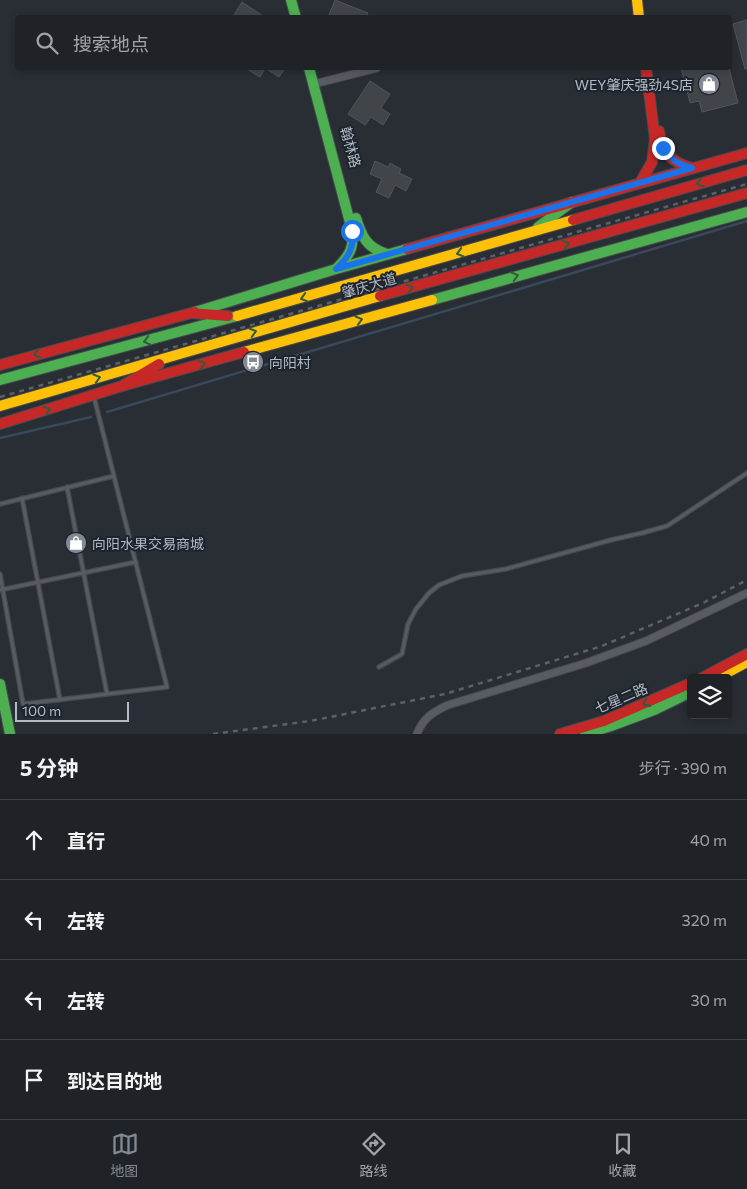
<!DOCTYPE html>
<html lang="zh">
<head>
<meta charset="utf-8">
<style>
  :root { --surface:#1f2227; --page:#272a2f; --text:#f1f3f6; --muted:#a1a4a7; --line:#3c3f44; --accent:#838992 }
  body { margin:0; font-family:Commissioner,"Noto Sans SC",sans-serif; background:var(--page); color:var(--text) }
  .controls { position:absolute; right:15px; bottom:15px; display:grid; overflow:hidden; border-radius:5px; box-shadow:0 2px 8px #0003 }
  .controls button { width:45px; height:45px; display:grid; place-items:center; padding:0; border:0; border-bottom:1px solid var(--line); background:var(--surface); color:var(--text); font:25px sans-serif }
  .scale { position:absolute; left:15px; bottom:12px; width:114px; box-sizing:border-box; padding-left:5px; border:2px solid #b3bac4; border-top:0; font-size:14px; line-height:18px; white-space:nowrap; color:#b3bac4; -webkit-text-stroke:4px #1d242d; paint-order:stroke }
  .stop { position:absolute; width:15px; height:15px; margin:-11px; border:4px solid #1a73e8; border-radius:50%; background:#fff }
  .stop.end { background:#1a73e8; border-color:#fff; box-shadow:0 1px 5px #0008 }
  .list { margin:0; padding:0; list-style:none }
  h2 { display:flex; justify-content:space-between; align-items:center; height:65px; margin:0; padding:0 20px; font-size:21px }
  h2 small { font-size:16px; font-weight:400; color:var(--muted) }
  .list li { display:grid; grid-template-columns:32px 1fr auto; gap:15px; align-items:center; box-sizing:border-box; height:80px; padding:0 20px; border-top:1px solid var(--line) }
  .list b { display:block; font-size:19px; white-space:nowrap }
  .list em { font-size:16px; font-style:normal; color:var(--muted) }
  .icon { flex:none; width:28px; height:28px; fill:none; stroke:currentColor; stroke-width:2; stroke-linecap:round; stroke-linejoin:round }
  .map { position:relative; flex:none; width:747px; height:734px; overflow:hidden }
  .search { position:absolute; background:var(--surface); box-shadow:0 2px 8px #0003; left:15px; right:15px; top:15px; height:55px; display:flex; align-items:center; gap:12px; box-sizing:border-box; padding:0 18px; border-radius:5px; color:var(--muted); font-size:19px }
  .sheet { height:385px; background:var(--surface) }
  nav { display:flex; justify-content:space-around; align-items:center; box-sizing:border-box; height:70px; border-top:1px solid var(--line); background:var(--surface); font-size:14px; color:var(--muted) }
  nav a { display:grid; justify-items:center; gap:2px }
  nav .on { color:var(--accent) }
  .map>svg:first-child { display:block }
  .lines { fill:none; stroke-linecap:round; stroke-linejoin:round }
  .stream { stroke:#3a485b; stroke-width:2.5 }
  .building { fill:#41454a; stroke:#50555b }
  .lane-casing { stroke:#464a4f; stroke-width:5.5 }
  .street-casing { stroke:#464a4f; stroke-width:9 }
  .fast-casing { stroke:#464a4f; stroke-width:12 }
  .slow-casing { stroke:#464a4f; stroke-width:12 }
  .jam-casing { stroke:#464a4f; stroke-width:12 }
  .lane { stroke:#585c62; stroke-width:3 }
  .street { stroke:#585c62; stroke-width:7 }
  .fast { stroke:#4caf50; stroke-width:10 }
  .slow { stroke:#ffc107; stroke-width:10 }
  .jam { stroke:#c62828; stroke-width:10 }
  .rail { stroke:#5d6066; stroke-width:2.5; stroke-dasharray:5 5; stroke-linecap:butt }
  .oneway { stroke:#305c3b }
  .route { stroke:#1a73e8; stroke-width:6 }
  .labels { text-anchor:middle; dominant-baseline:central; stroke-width:4; stroke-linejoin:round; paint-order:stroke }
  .poi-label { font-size:14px; fill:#b3bac4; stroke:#1d242d; text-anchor:start }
  .street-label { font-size:14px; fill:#b3bac4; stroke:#1d242d }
</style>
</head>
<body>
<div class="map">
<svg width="747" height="734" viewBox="0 0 747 734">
  <rect width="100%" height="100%" fill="#292e34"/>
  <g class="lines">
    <path class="stream" d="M107 412 747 221
      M0 438 91 417"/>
  </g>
  <path class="building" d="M335 0 368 13 366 18H335L329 15Z
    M242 2 266 18H232Z
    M747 20V69H745L733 24Z
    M245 68H285L279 77 265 68 260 77Z
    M681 68H729L738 103 702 112 699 101 690 103Z
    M370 81 390 94 381 108 390 114 383 125 371 117 365 125 348 114Z
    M375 161 388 167 390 163 401 169 399 173 412 179 406 191 395 185 389 198 376 192 382 179 370 174Z"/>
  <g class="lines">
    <g class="lane-casing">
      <path id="lane" d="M67 487 107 694
        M22 498 60 700
        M0 504 114 476
        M0 574 23 704 167 687 94 397
        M0 590 136 562
        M379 667 402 654 408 624 416 609 429 593 439 585 462 576 506 569 611 540 642 533 667 526 747 473"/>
    </g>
    <g class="street-casing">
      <path id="street" d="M314 84 377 68
        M417 734C423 718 433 712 448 705L586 663 646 641 747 593"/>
    </g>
    <g class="fast-casing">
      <path id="fast" d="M291 0 296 18
        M309 68 352 230C354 248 350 255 337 268
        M356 218C362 237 367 248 387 254
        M538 227 572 202
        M432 300 747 212
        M195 312 336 269 407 249
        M0 380 237 316
        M0 684 10 734
        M585 734 611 726 654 710 691 692"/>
    </g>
    <g class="slow-casing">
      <path id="slow" d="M637 0 639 18
        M237 316 573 220
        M244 352 432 300
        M0 406 380 296
        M717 678 747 662"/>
    </g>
    <g class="jam-casing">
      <path id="jam" d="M659 131C662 153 671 162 692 168
        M640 183 652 162 655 139 646 68
        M573 220 747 170
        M407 249 747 153
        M380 296 747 193
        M191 313 228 316
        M0 365 195 312
        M122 386 159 364
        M0 424 122 386 244 352
        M702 678 747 654
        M560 734 604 721 691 683"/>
    </g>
    <use href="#lane" class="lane"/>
    <use href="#street" class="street"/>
    <use href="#fast" class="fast"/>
    <use href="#slow" class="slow"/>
    <use href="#jam" class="jam"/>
    <path class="rail" d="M0 397 552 239 747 184
      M213 734 310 721 445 694 602 646 703 603 747 580"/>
  </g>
  <defs><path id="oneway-chevron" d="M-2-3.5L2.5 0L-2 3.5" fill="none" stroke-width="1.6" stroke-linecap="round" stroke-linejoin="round" transform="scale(1.25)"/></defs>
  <g class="oneway">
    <use href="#oneway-chevron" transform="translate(700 183) rotate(164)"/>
    <use href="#oneway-chevron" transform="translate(566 244) rotate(-16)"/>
    <use href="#oneway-chevron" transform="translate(460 253) rotate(164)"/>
    <use href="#oneway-chevron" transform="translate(515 276) rotate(-16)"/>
    <use href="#oneway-chevron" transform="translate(410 288) rotate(-16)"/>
    <use href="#oneway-chevron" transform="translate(304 298) rotate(164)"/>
    <use href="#oneway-chevron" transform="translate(359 320) rotate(-16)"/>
    <use href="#oneway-chevron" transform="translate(253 332) rotate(-16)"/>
    <use href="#oneway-chevron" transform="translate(147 341) rotate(165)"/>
    <use href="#oneway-chevron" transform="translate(37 354) rotate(165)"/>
    <use href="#oneway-chevron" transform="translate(202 364) rotate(-16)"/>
    <use href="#oneway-chevron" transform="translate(97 378) rotate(-16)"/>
    <use href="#oneway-chevron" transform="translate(47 410) rotate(-17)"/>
    <use href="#oneway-chevron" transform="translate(646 703) rotate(156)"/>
  </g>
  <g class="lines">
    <path class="route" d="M352 231C355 247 348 258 336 269L692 168C677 164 672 160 663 148"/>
  </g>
  <defs>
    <g id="shop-disc" transform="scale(1.125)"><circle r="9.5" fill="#838992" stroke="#1d242d"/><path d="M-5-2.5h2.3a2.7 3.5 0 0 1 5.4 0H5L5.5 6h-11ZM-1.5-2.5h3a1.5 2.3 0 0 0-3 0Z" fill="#fff"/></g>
    <g id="bus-disc" transform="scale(1.125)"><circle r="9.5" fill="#838992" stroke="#1d242d"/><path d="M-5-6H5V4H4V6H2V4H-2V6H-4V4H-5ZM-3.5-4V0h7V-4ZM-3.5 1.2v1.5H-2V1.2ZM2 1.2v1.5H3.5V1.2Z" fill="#fff"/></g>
  </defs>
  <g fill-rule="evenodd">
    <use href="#shop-disc" x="709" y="84"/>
    <use href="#bus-disc" x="253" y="362"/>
    <use href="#shop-disc" x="76" y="543"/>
  </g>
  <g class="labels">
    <g class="poi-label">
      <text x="693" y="84" text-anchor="end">WEY肇庆强劲4S店</text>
      <text x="269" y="362">向阳村</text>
      <text x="92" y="543">向阳水果交易商城</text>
    </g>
    <g class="street-label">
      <text transform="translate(351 147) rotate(75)">翰林路</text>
      <text transform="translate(369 285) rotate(-16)">肇庆大道</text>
      <text transform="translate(621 698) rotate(-23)">七星二路</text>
    </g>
  </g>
</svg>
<div class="controls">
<button><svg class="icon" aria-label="layers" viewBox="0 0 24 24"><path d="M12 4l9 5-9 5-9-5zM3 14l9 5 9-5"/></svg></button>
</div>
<div class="scale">100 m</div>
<div class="stop" style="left:352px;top:231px"></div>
<div class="stop end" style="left:663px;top:148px"></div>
<div class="search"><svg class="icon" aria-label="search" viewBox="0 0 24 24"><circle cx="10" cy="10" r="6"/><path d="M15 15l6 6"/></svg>搜索地点</div>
</div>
<section class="sheet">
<h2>5 分钟<small>步行 · 390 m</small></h2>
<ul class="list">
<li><svg class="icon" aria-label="ahead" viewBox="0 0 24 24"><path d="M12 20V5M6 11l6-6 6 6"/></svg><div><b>直行</b></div><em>40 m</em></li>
<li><svg class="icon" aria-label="left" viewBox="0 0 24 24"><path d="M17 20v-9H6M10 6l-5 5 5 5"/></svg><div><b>左转</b></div><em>320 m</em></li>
<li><svg class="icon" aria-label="left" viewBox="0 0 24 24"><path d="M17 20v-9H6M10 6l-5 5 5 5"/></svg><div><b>左转</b></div><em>30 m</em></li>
<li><svg class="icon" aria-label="arrive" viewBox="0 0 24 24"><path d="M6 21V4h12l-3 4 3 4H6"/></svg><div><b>到达目的地</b></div></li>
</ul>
</section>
<nav>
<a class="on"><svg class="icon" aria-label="map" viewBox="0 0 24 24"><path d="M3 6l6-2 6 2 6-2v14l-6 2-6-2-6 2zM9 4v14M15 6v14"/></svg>地图</a>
<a><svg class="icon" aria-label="directions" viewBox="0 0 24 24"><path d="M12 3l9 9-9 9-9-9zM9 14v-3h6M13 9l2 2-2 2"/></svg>路线</a>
<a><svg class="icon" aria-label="saved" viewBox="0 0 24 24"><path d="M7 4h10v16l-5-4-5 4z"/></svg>收藏</a>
</nav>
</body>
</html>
